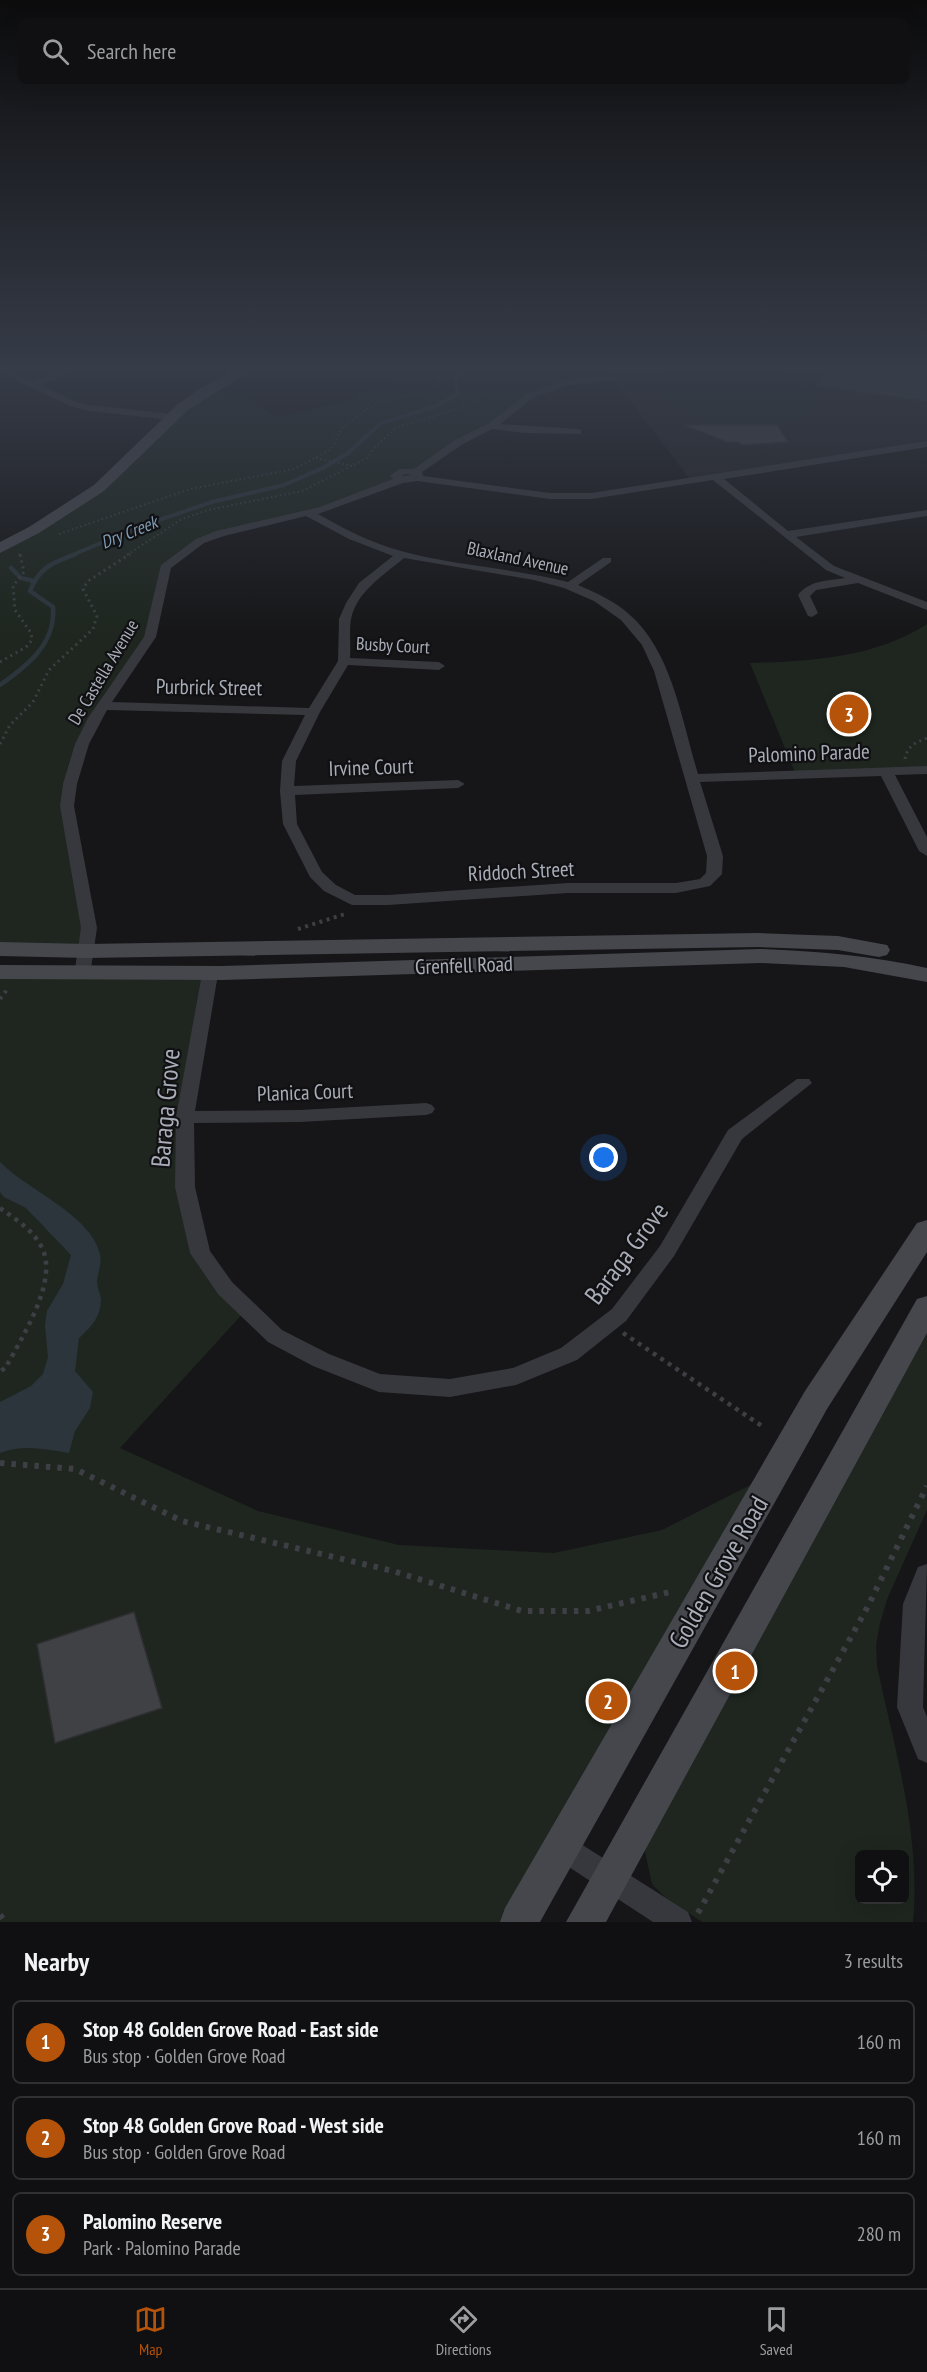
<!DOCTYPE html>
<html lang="en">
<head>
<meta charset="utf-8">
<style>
  :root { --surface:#101012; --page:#19191b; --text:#f1f3f6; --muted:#9c9d9f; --line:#303032; --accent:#b45309 }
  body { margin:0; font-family:"PT Sans Narrow",sans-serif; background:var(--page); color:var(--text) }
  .controls { position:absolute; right:18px; bottom:18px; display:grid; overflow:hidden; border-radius:9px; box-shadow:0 6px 24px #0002 }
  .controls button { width:54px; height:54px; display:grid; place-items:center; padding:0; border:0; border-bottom:2px solid var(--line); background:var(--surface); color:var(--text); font:30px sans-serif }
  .you { position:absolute; left:604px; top:1158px; width:21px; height:21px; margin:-15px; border:4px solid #fff; border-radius:50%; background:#1a73e8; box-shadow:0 0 0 9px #1a73e833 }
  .badge { display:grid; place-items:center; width:39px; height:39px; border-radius:50%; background:var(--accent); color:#fff; font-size:20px; font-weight:700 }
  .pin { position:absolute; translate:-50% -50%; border:3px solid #fff; box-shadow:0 2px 6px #0006 }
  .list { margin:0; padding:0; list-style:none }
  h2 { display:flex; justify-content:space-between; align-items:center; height:78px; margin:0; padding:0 24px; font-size:26px }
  h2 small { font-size:20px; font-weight:400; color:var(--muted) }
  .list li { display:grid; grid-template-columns:39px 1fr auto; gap:18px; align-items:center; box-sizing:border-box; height:84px; margin:0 12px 12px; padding:0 12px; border:2px solid var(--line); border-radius:9px }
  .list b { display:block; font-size:22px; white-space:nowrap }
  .list p { margin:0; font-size:20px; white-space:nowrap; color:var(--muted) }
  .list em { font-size:20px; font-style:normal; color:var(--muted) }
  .icon { flex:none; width:33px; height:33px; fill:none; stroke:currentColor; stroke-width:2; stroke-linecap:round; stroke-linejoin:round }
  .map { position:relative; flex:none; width:927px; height:1922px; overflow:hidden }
  .search { position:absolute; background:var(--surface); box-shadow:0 6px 24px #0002; left:18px; right:18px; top:18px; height:66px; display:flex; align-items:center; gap:15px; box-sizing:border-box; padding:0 21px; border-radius:9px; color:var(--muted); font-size:22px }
  .sheet { height:366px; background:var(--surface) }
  nav { display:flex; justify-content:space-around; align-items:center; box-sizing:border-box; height:84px; border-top:2px solid var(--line); background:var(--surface); font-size:16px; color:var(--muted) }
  nav a { display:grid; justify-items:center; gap:3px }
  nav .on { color:var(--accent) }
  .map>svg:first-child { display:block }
  .built { fill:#222225 }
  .green { fill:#1e261f; fill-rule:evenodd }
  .water { fill:#2c353c }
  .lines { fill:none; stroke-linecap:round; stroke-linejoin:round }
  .stream-far1 { stroke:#2c353c; stroke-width:4 }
  .stream { stroke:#2c353c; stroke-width:4.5 }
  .building { fill:#404145; stroke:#303034; stroke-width:1.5 }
  .path-far4 { stroke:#3d3f44; stroke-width:2; stroke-dasharray:1.5 3; stroke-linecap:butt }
  .path-far3 { stroke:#3d3f44; stroke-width:3; stroke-dasharray:2 4; stroke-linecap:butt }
  .path-far2 { stroke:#3d3f44; stroke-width:4; stroke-dasharray:3 4.5; stroke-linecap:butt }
  .path-far1 { stroke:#3d3f44; stroke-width:4.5; stroke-dasharray:4 5; stroke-linecap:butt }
  .path { stroke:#3d3f44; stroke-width:6; stroke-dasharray:4.5 7; stroke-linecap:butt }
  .street { fill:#37383d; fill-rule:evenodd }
  .secondary { fill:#45474d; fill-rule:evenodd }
  .labels { text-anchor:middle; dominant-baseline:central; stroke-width:4.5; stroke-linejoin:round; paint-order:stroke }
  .far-water-label { font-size:18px; font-style:italic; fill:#7f9bb3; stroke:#111113 }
  .far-street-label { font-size:18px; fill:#a8adb8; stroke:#111113 }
  .street-label { font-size:21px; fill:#a8adb8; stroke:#111113 }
  .near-street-label { font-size:26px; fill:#a8adb8; stroke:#111113 }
</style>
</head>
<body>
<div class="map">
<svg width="927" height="1922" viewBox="0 0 927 1922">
  <rect width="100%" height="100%" fill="#161618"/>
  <path class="built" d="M626 367H927V444L691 481 613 378 618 369Z"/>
  <path class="green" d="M408 367H626L618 369 613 378 547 387 491 426 398 479 323 509 220 533 165 567 155 622 82 744 67 806 87 951 0 949V547L99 488 206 391 241 397 278 417 345 402Z
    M676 367C712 367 818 353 809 413 776 439 669 429 656 381L659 376Z
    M927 624V769L796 775 750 663C812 661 874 658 927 624Z
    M0 971 210 974 185 1117 200 1253 247 1309 120 1448 258 1511 399 1545 554 1553 662 1530 774 1473 519 1922H0Z
    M927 1333V1510L888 1597 880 1623 876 1645 877 1666C895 1751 921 1835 913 1922H702L665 1897 652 1884 645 1852 646 1838ZM860 1854H904V1900H860Z"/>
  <path class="water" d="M0 1162C26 1189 91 1215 100 1254 102 1262 98 1273 97 1281 97 1287 100 1293 101 1299 101 1317 91 1327 79 1338L75 1371 93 1392 90 1408 75 1431 69 1453C46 1449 22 1444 0 1453V1402L31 1386 43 1374 48 1357 45 1325 47 1311 63 1284 71 1255 26 1208 4 1197 0 1192Z"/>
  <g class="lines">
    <path class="stream-far1" d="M72 555 147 524 212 502 284 485 323 468 348 453 381 423 434 407 458 394 455 378 464 367"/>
    <path class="stream" d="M11 568 21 578 34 581
      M0 685C27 666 56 644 53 607L30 591C40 566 53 563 76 554"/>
  </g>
  <path class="building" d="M837 367 862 371 866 367 927 369V401L816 386 829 368Z
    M685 425H777L788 442 742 445 738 442H727Z
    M134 1612 162 1708 55 1743 37 1644Z"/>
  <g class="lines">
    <path class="path-far4" d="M316 458 352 466
      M59 534 190 489 294 469 332 449 341 429 367 409 379 403 429 389 440 381 437 370 439 367
      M19 555 21 553
      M127 555 182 519 208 510 302 491 367 458 374 448 396 428 467 406C478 398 484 392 481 378L493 367"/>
    <path class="path-far3" d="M0 662 26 647 32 640 31 633 15 610 13 586 24 572 20 554
      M0 744 10 725 33 702 49 670 93 629 97 616 83 589 88 581 130 554
      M905 759C907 746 916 742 927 738"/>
    <path class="path-far2" d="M298 929 348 913
      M0 999 9 987"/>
    <path class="path-far1" d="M0 1208C15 1219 32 1229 41 1246 60 1279 22 1337 6 1367L0 1372
      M623 1333 762 1426"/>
    <path class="path" d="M0 1463 75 1469 182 1521 393 1571 522 1611H588L670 1592
      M698 1913 867 1608 927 1486
      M0 1915 6 1922"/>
    <path class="street" d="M0 367 33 381 67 367H78L61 378 41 385 76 402 89 405 172 414 177 417 172 420 89 411 70 406 0 372Z
      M613 375 616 376V380L570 385 534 397 500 424 577 429 581 430V434L524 433 492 429 463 444 422 472 423 476 550 493H591L927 441V447L724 479 788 531 927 510V516L796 537 834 566 927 602V610L858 583 816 590 810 596 818 613 812 617 808 616 798 595C810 580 827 581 845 578L826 570 713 480 591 499H550L417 481 403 483 318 514C344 529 372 543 401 551 456 566 513 568 568 582L603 558H611V562L578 585C596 593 615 601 630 615 672 652 682 721 698 774L927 766V774L895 775 927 837V856L919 851 881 776 700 782 723 856 722 874 710 886 676 893H568L388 905H352L324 891 310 877 283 824 280 791 282 761 305 715 107 710 89 744 77 784 74 806 97 928 90 975 88 979H76L74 975 81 928 60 806 63 784 75 744 88 718 144 637 161 565 196 539 216 531 320 507 393 479 390 476 399 469H414L455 440 488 424 528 393 569 379ZM404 474 412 475 402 476ZM306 516 349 539 393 556 359 583 346 603 339 619 338 661 309 708 112 702 156 637 171 568 204 543 224 536ZM404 558 534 580 564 588 594 601 621 620 642 645 654 671 707 856 706 873 700 879 676 883H568L388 895H355L336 885 322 872 297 824 295 795 458 788 465 784 458 780 294 786 296 761 320 712 348 665 439 670 445 666 439 662 350 658C351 645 349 631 351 619 357 591 384 575 404 558Z
      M210 969 216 970 218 974 195 1111 300 1110 426 1103 432 1105 435 1109 432 1113 426 1115 300 1122 194 1123 195 1187 210 1251 232 1282 282 1330 329 1354 380 1374 450 1379 513 1368 561 1348 612 1309 660 1246 728 1130 797 1079H809L812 1083 742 1139 674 1256 626 1321 577 1360 516 1385 450 1397 379 1392 313 1366 268 1342 218 1294 190 1253 175 1187 176 1117 202 974 204 970Z
      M927 1564 923 1707 927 1717V1763L918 1759 897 1707 903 1604 918 1567Z
      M562 1832 688 1912 692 1922H653L552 1856 548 1846 552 1836Z"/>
    <path class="secondary" d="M241 367H256L188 410 104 491 39 533 0 553V542L29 527 94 485 178 404 201 388Z
      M758 933 838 936 887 945 890 950 887 955 879 957 838 950 758 947 87 958 0 956V942L87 944Z
      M760 949C817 951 871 956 927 968V982L844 967 760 963 222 980 0 979V965L222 966Z
      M927 1220V1252L827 1409 540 1922H500L505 1908 805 1391 917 1223Z
      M927 1296V1333L606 1922H566L917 1299Z"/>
  </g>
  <linearGradient id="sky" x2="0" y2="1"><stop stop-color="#0c0c0d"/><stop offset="0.58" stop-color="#363c48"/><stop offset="1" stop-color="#363c48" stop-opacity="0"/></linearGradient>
  <rect width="927" height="636" fill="url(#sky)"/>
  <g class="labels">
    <g class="far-water-label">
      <text transform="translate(129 532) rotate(-22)">Dry Creek</text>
    </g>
    <g class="far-street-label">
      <text transform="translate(518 558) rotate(12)">Blaxland Avenue</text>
      <text transform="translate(393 645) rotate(3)">Busby Court</text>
      <text transform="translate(103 672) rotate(-59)">De Castella Avenue</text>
    </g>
    <g class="street-label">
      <text transform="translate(209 687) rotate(1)">Purbrick Street</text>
      <text transform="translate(809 753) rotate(-2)">Palomino Parade</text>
      <text transform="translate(371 767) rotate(-2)">Irvine Court</text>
      <text transform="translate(521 871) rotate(-3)">Riddoch Street</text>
      <text transform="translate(464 965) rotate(-2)">Grenfell Road</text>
      <text transform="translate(305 1092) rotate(-2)">Planica Court</text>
    </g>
    <g class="near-street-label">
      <text transform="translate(165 1108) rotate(-85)">Baraga Grove</text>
      <text transform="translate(626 1253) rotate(-53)">Baraga Grove</text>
      <text transform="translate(718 1572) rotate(-60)">Golden Grove Road</text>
    </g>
  </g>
</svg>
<div class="controls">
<button><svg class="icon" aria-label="locate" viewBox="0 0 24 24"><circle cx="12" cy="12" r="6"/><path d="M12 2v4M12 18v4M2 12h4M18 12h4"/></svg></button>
</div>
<div class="you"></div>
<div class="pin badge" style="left:735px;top:1671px">1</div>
<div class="pin badge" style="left:608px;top:1701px">2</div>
<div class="pin badge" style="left:849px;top:714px">3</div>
<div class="search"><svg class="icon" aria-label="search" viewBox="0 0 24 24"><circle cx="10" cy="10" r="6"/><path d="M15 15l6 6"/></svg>Search here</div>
</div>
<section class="sheet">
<h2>Nearby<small>3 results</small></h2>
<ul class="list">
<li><span class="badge">1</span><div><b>Stop 48 Golden Grove Road - East side</b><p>Bus stop · Golden Grove Road</p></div><em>160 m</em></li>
<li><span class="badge">2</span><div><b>Stop 48 Golden Grove Road - West side</b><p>Bus stop · Golden Grove Road</p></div><em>160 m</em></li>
<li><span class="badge">3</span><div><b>Palomino Reserve</b><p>Park · Palomino Parade</p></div><em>280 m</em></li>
</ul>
</section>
<nav>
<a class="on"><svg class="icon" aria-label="map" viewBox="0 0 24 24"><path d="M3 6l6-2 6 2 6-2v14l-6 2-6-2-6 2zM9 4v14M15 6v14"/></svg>Map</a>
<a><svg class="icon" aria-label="directions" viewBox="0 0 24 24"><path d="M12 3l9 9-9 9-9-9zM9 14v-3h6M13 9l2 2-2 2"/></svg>Directions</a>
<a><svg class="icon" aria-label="saved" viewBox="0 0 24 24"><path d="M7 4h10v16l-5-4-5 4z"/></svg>Saved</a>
</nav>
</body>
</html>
